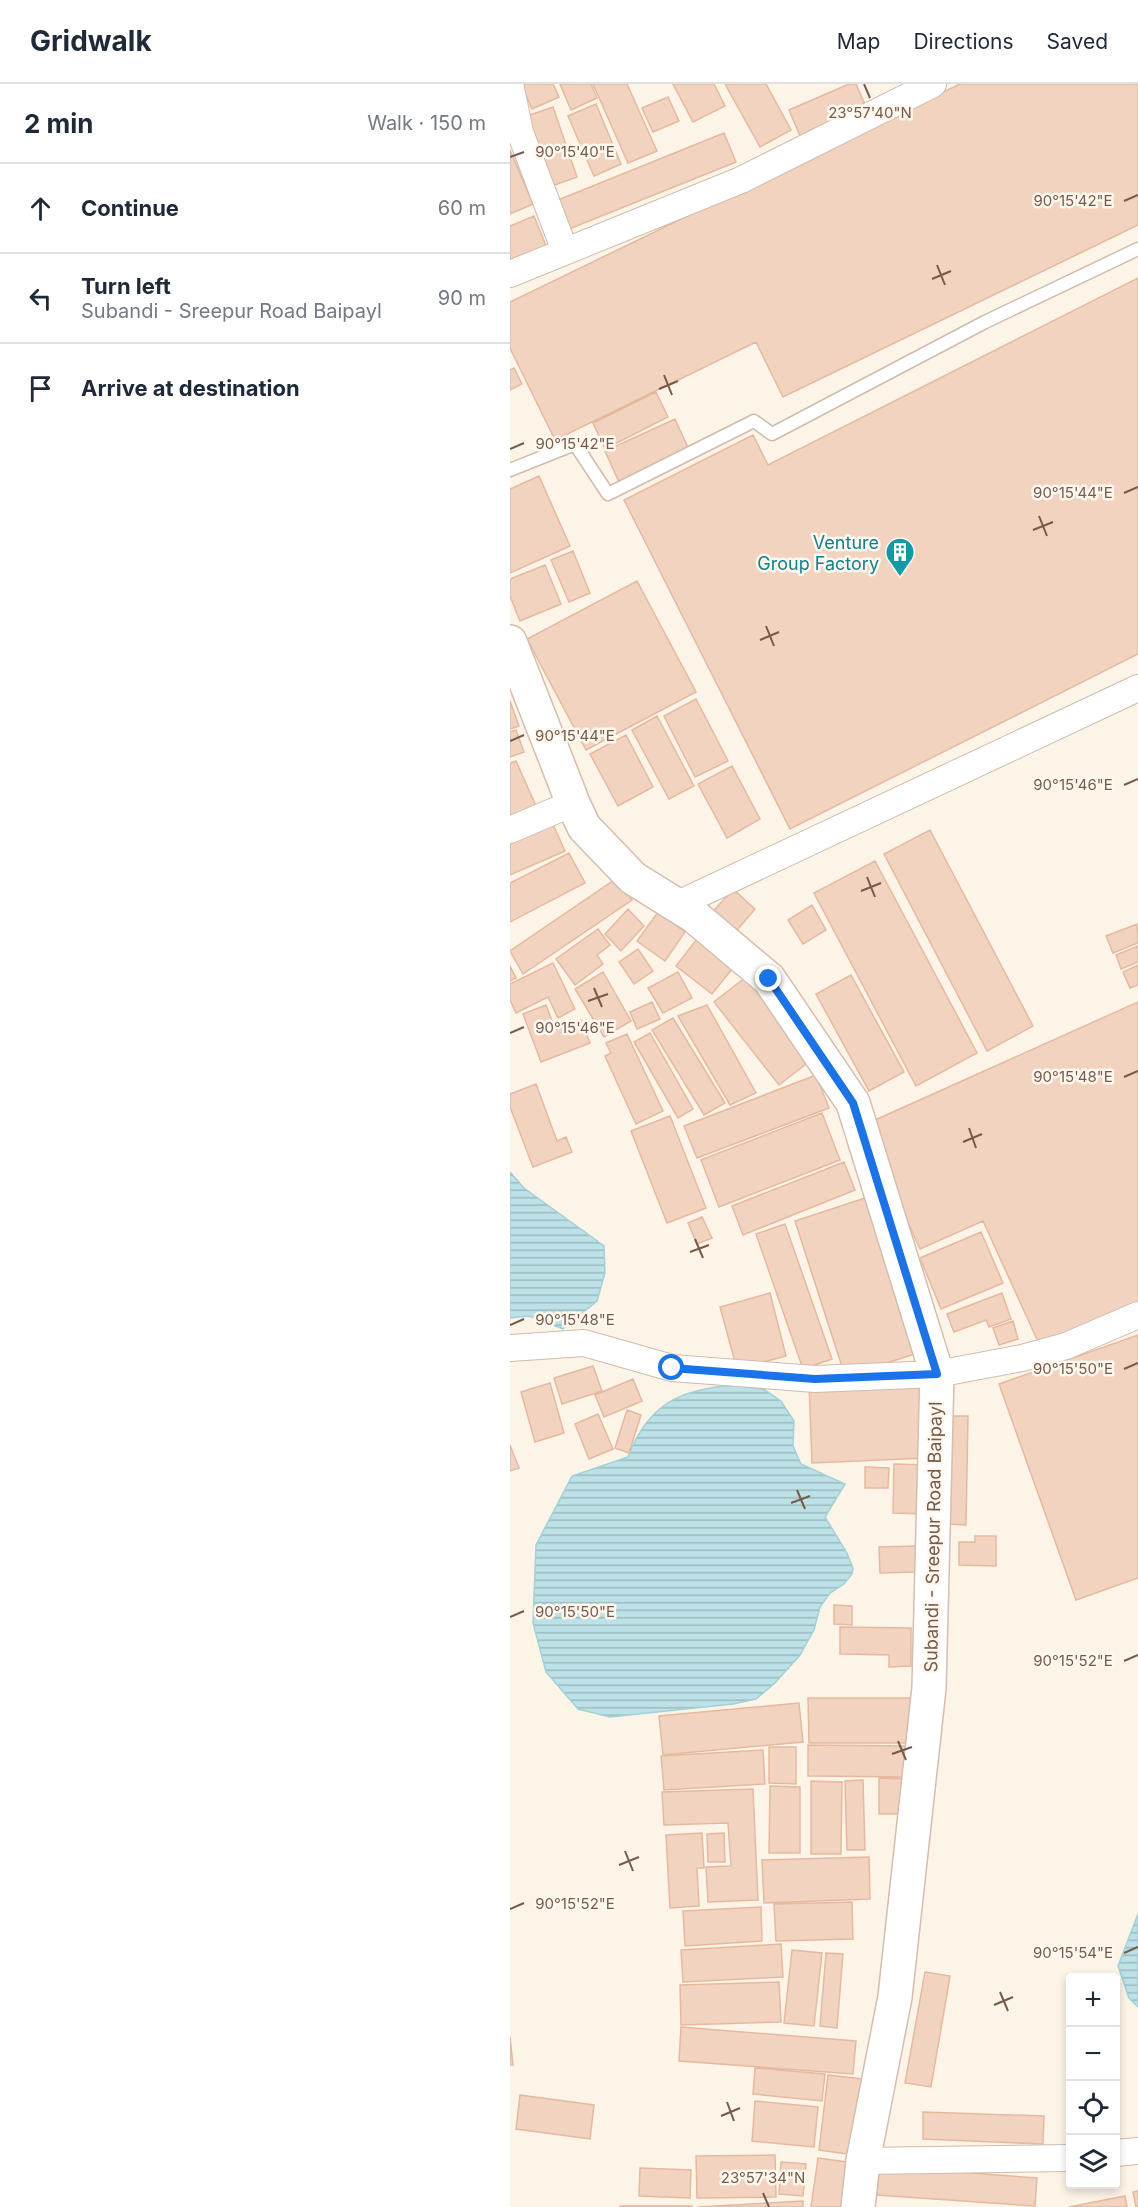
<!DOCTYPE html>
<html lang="en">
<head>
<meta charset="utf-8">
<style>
  :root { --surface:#fff; --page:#f6f6f7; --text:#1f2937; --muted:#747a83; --line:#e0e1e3 }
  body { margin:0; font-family:Inter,sans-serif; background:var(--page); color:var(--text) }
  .controls { position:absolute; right:18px; bottom:18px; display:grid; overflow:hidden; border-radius:6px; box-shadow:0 3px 9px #0003 }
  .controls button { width:54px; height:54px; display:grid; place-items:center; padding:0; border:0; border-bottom:2px solid var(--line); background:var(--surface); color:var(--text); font:30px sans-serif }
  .stop { position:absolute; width:18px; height:18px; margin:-14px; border:4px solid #1a73e8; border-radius:50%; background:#fff }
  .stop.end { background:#1a73e8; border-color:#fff; box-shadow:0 2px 6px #0008 }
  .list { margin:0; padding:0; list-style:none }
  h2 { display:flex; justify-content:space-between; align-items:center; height:78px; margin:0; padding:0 24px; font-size:26px }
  h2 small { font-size:20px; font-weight:400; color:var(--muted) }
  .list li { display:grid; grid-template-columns:39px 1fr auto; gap:18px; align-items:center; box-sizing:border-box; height:90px; padding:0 24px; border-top:2px solid var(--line) }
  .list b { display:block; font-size:22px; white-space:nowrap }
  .list p { margin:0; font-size:20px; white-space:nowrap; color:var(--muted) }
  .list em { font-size:20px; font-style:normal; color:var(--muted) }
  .icon { flex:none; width:33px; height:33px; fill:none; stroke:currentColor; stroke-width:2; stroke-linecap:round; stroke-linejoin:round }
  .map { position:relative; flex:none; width:628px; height:2123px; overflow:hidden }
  header { display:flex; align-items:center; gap:36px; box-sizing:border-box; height:84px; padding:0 30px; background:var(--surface); border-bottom:2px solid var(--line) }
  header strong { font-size:28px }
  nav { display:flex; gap:33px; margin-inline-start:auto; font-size:21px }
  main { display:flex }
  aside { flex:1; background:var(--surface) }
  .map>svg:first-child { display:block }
  .water { fill:url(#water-rules); stroke:#a2d1d9; stroke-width:1.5 }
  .building { fill:#f2d3bf; stroke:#e5b9a0; stroke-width:1.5 }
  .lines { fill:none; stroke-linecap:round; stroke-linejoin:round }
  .lane-casing { stroke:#cfbcad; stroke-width:15 }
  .street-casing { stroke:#cfbcad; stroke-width:28 }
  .secondary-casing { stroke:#d4bead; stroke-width:36 }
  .lane { stroke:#fff; stroke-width:12 }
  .street { stroke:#fff; stroke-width:26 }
  .secondary { stroke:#fff; stroke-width:33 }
  .route { stroke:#1a73e8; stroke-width:8 }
  .ticks { fill:none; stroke:#775a4b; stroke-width:2 }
  .labels { text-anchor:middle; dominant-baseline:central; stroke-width:5; stroke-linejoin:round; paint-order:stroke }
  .culture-label { font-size:18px; fill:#0d838f; stroke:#fff8ef; text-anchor:end }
  .street-label { font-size:18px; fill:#775a4b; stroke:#fff8ef }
  .ticks-label { font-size:15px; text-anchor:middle; fill:#775a4b; stroke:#fff8ef; stroke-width:5; stroke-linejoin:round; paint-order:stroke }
</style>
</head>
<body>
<header>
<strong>Gridwalk</strong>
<nav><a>Map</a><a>Directions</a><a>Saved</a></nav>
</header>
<main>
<aside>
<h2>2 min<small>Walk · 150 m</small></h2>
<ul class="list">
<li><svg class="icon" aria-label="ahead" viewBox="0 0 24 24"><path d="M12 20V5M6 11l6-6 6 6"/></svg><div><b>Continue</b></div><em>60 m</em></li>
<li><svg class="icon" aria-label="left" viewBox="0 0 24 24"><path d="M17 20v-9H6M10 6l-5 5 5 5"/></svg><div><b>Turn left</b><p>Subandi - Sreepur Road Baipayl</p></div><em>90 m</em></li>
<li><svg class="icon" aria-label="arrive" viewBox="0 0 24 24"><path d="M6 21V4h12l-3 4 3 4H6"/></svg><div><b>Arrive at destination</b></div></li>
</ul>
</aside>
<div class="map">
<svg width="628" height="2123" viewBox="0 0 628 2123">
  <defs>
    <pattern id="water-rules" width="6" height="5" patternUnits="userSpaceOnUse" patternTransform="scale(1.5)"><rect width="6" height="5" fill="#bce1e7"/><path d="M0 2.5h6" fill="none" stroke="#9eb9bd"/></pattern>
  </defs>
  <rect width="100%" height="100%" fill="#fdf4e8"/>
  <path class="water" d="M0 1088 14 1104 94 1162 95 1189 87 1217 53 1245 19 1232 0 1234Z
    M225 1301 255 1306 271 1317 284 1337 283 1362 291 1380 335 1400 315 1433 337 1469 343 1484 342 1490 334 1500 320 1509 310 1523 304 1546 290 1571 265 1599 246 1615 223 1620 100 1633 68 1625 36 1588 23 1539 26 1461 62 1392 118 1373C138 1320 170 1305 225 1301Z
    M628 1830V1923L619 1914 608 1882Z"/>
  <path class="building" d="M11 0H43L49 13 22 25Z
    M50 0H81L87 14 61 26Z
    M83 0H117L147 67 118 79Z
    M163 0H204L215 22 183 38Z
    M215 0H256L281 46 250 63Z
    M339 0H346L357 25 291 54 279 26Z
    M450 0H628V141L273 313 246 258 45 356 0 264V218Z
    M158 13 169 37 143 48 132 24Z
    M86 20 111 80 84 92 58 32Z
    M43 23 67 93 39 103 14 33Z
    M214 49 226 78 59 145 48 116Z
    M0 66 23 120 0 130Z
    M24 132 36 162 0 176V142Z
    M628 194V570L280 745 114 416 243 351 258 381Z
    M4 284 12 300 0 306V286Z
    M146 308 158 333 95 365 83 339Z
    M165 335 179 366 109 398 95 367Z
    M29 392 60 462 0 489V405Z
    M63 467 80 509 59 518 41 476Z
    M35 481 51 520 10 537 0 512V495Z
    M127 497 186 608 76 666 17 555Z
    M186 615 218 677 185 693 154 632Z
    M0 617 9 642 0 645Z
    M147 632 184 702 159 715 122 646Z
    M6 646 14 668 0 673V648Z
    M116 651 143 703 108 722 80 670Z
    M6 677 30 731 6 742 0 729V679Z
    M222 682 250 735 217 754 188 700Z
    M41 736 55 767 0 791V753Z
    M420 746 523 942 477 967 374 770Z
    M59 769 75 799 0 838V799Z
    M365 777 467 969 406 1002 304 809Z
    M107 794 122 816 13 890 0 867Z
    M223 805 245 825 223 851 200 831Z
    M302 821 316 846 293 860 278 836Z
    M118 825 134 842 111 867 95 850Z
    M148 828 175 848 155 877 127 857Z
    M627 840 628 859 603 869 596 852Z
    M88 845 100 861 87 871 93 880 65 901 46 875Z
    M190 851 226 880 202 910 166 882Z
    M628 862V878L611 885 606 871Z
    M128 865 143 887 124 900 109 878Z
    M43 879 65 925 48 934 38 913 6 929 0 916V900Z
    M628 881V901L620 904 613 888Z
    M0 882 6 894 0 897Z
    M93 888 121 937 94 953 65 905Z
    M168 888 182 914 153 929 138 904Z
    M341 891 394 988 359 1007 306 910Z
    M236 893 301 976 269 1001 204 918Z
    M142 918 150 935 127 945 120 928Z
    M628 918V1220L531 1264 473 1137 410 1165 354 1041Z
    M36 921 45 945 71 936 80 959 31 978 13 930Z
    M197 921 246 1009 220 1021 168 932Z
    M163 934 215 1019 194 1031 142 946Z
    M140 949 183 1025 168 1034 124 958Z
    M117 950 153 1027 126 1040 95 972 101 969 96 959Z
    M306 991 319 1024 187 1074 174 1042Z
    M26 1000 47 1057 56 1053 62 1068 23 1083 0 1023V1010Z
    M312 1029 330 1076 209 1123 191 1076Z
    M160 1032 196 1124 157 1139 121 1047Z
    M334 1078 345 1106 233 1151 222 1122Z
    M355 1114 405 1270 335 1292 285 1137Z
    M192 1133 202 1154 187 1160 178 1139Z
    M275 1140 322 1275 293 1285 246 1150Z
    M471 1148 493 1199 431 1225 410 1174Z
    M260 1209 276 1272 227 1285 210 1223Z
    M492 1209 501 1235 479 1243 476 1236 444 1248 437 1230Z
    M503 1237 508 1255 489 1261 483 1244Z
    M628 1251V1494L566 1516 489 1300Z
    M83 1282 92 1307 52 1320 44 1294Z
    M412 1294 416 1374 302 1379 299 1299Z
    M123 1295 132 1317 94 1333 85 1311Z
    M40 1299 54 1349 25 1358 11 1308Z
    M117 1326 131 1331 119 1369 105 1364Z
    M88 1330 103 1365 79 1375 65 1340Z
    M440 1332H458L456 1441 438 1440Z
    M0 1361 9 1384 0 1387Z
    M384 1380 416 1381 415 1430 383 1429Z
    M355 1383 379 1384 378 1404H355Z
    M465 1452H486V1482L449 1481V1458H465Z
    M406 1462V1488L370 1489 369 1463Z
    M324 1521 342 1522V1541L324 1540Z
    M330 1543 401 1544V1582L379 1583V1571L330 1570Z
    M298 1614H402V1659H299Z
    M289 1619 293 1658 153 1671 149 1632Z
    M298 1661 402 1662V1693L298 1692Z
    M259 1663H286V1700L259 1699Z
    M253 1666 255 1700 154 1706 151 1672Z
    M369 1694 398 1695V1730H369Z
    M353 1696 355 1766H337L335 1697Z
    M301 1697 332 1698 331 1770H301Z
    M260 1702 290 1703V1769H259Z
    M243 1705 248 1816 198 1818 196 1783 221 1782 218 1739 154 1741 152 1708Z
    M192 1749 194 1784H187L189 1822 160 1824 156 1751Z
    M214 1749 215 1778H198L197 1750Z
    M359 1773 360 1815 254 1819 252 1776Z
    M342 1818 343 1855 266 1857 264 1820Z
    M251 1823 252 1857 175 1862 173 1827Z
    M271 1860 273 1893 173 1898 171 1866Z
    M282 1866 312 1869 304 1942 274 1939Z
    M316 1869 333 1870 327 1944 310 1942Z
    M415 1888 440 1892 421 2003 395 1999Z
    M269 1898 271 1938 171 1941 170 1901Z
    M171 1943 346 1957 343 1990 169 1977Z
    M0 1953 3 1981H0Z
    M245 1984 315 1990 312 2017 243 2010Z
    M318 1991 353 1995 344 2071 309 2066Z
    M10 2011 84 2021 80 2055 6 2045Z
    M245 2017 308 2023 304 2063 242 2057Z
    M413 2028 534 2032 533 2060 413 2055Z
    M265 2071 266 2113 187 2114 186 2072Z
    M308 2074 337 2078 331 2123H301Z
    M271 2078 296 2080 293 2112 269 2110Z
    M369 2082 527 2094 525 2122 367 2111Z
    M130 2084 181 2086 180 2114 129 2112Z
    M628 2107V2123H626L623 2108Z
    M615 2112 617 2123H559Z
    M293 2117V2123H188Z
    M110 2122H182V2123H110Z"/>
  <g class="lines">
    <g class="lane-casing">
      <path id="lane" d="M0 386 65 360 98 410 244 337 262 350 475 238 628 165"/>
    </g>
    <g class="street-casing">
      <path id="street" d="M0 0 10 48 55 167
        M0 190 231 96 423 0
        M0 746 63 719
        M166 821 628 604
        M0 1264 74 1259 162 1284 305 1295 427 1290 512 1274 556 1262 628 1231
        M606 2069 628 2067
        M353 2077 560 2074"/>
    </g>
    <g class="secondary-casing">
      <path id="secondary" d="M0 558 63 719 74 743 123 794 184 832 259 895 343 1019 427 1290 419 1604 385 1913 353 2077 348 2123"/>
    </g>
    <use href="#lane" class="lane"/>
    <use href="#street" class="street"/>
    <use href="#secondary" class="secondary"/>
  </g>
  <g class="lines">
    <path class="route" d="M162 1284 305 1295 427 1290 343 1019 259 895"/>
  </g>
  <path class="ticks" d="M354 0 360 14M0 73 14 68M614 117 628 111M427 181 435 201M422 195 441 187M154 291 162 311M149 305 168 297M0 365 14 359M614 409 628 403M529 432 537 452M523 446 543 438M256 542 264 562M250 556 269 548M0 657 14 651M614 701 628 695M357 793 365 813M351 807 371 799M84 904 92 923M78 917 98 910M0 949 14 943M614 993 628 987M459 1044 466 1064M453 1058 472 1050M185 1155 193 1174M180 1168 199 1161M0 1241 14 1235M614 1285 628 1279M287 1406 295 1425M281 1419 300 1412M0 1533 14 1527M614 1577 628 1571M388 1657 396 1676M382 1670 402 1663M115 1767 123 1787M109 1781 129 1773M0 1825 14 1819M614 1869 628 1863M490 1908 498 1927M484 1921 503 1913M217 2018 224 2037M211 2032 230 2024M253 2109 259 2123"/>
  <defs>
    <g id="building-pin" transform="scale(1.5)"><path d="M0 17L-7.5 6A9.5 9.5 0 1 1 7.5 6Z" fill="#0f9aa8" stroke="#fff8ef"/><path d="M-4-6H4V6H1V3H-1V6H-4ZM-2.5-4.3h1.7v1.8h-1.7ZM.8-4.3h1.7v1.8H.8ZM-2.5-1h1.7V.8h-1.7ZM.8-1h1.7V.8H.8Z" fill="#fff"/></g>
  </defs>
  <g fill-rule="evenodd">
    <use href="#building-pin" x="390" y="468"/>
  </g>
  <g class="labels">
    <g class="culture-label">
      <text x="369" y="458">Venture<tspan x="369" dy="21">Group Factory</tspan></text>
    </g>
    <g class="street-label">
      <text transform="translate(423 1453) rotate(-89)">Subandi - Sreepur Road Baipayl</text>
    </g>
  </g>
  <g class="ticks-label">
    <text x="360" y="34">23°57'40"N</text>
    <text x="65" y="73">90°15'40"E</text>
    <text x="563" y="122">90°15'42"E</text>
    <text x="65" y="365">90°15'42"E</text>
    <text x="563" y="414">90°15'44"E</text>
    <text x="65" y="657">90°15'44"E</text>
    <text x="563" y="706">90°15'46"E</text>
    <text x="65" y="949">90°15'46"E</text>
    <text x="563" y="998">90°15'48"E</text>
    <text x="65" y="1241">90°15'48"E</text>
    <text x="563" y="1290">90°15'50"E</text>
    <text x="65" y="1533">90°15'50"E</text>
    <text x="563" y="1582">90°15'52"E</text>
    <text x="65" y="1825">90°15'52"E</text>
    <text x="563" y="1874">90°15'54"E</text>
    <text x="253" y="2099">23°57'34"N</text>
  </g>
</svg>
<div class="controls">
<button>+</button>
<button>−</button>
<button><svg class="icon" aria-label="locate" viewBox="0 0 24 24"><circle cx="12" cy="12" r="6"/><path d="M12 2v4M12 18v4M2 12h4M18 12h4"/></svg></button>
<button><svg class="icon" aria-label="layers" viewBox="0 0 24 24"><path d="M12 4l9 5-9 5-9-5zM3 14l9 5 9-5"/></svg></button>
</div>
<div class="stop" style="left:162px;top:1284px"></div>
<div class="stop end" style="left:259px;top:895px"></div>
</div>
</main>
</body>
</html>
